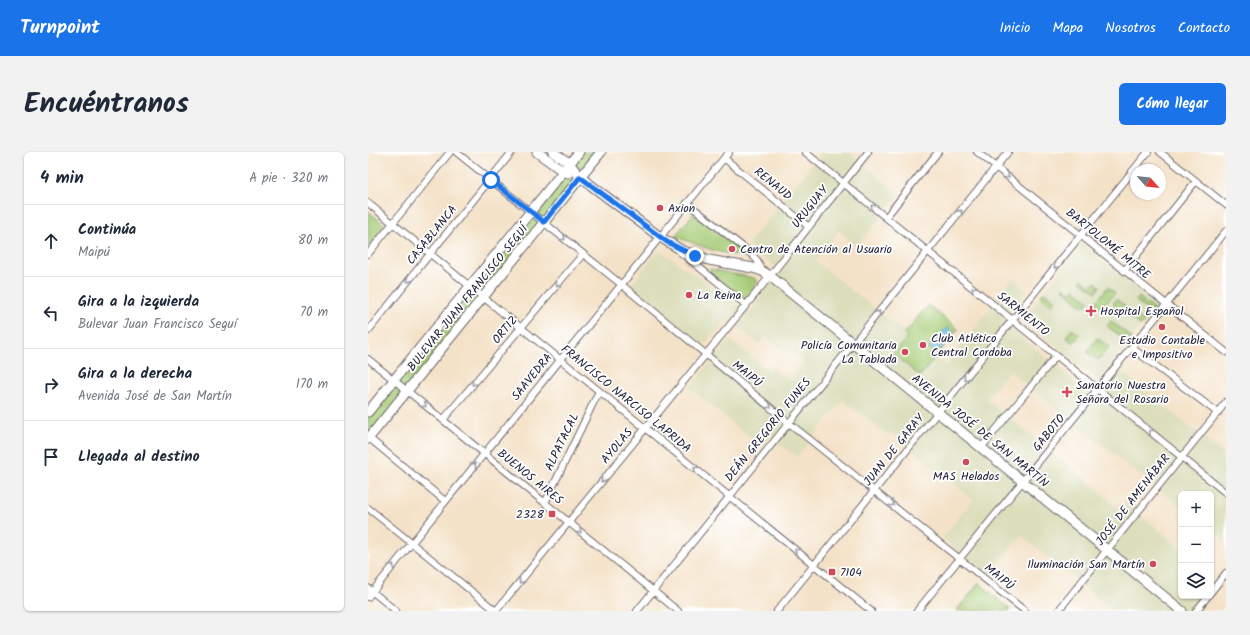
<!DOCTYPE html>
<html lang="es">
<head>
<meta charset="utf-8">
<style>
  :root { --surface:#fff; --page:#f2f2f3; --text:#1f2937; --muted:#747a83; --line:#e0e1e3; --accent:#1a73e8 }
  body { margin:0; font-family:Kalam,sans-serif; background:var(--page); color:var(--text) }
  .controls { position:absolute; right:12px; bottom:12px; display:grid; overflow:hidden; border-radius:6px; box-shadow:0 1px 3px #0004 }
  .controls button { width:36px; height:36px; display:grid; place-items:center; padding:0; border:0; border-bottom:1px solid var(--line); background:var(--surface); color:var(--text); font:20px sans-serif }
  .compass { position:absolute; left:762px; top:12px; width:36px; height:36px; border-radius:50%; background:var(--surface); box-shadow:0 1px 3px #0004; rotate:117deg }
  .stop { position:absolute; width:12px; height:12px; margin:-9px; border:3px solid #1a73e8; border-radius:50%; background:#fff }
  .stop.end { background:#1a73e8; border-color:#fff; box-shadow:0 1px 4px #0008 }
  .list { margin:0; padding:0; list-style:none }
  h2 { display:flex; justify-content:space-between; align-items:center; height:52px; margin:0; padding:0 16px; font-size:17px }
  h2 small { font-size:13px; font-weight:400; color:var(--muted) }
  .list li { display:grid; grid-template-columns:26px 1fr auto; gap:12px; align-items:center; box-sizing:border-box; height:72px; padding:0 16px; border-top:1px solid var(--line) }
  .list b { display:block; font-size:15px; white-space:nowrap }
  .list p { margin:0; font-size:13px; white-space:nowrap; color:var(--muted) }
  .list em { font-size:13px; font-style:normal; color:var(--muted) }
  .icon { flex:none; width:22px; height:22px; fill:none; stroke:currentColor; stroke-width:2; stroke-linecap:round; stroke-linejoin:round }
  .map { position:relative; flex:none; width:858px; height:459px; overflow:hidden; border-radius:6px }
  header { display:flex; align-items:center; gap:24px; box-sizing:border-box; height:56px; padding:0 20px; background:var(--accent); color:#fff }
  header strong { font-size:19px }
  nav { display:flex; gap:22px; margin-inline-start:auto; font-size:14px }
  .intro { display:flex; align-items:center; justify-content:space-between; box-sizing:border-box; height:96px; padding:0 24px }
  h1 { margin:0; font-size:28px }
  .button { padding:10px 18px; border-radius:6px; background:var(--accent); color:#fff; font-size:14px; font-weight:700 }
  main { display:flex; gap:24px; padding:0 24px }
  aside { flex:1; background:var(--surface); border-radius:6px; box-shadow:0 1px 3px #0004 }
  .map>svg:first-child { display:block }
  .built { fill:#dcdebc }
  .green { fill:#a6cb74; stroke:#647658 }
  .water { fill:#6fbde9; stroke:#487092 }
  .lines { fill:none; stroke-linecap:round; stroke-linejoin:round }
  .minor-casing { stroke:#6c656c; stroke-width:8 }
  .secondary-casing { stroke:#6c656c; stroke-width:11 }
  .minor { stroke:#fff; stroke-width:6 }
  .secondary { stroke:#fff; stroke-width:9 }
  .oneway { stroke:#9c9ca7 }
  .route { stroke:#1a73e8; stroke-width:5 }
  .poi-dot { fill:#d1495b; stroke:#fff; stroke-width:1.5 }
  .labels { text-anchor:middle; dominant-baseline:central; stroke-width:3.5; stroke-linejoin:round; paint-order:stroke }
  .street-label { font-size:12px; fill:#22223b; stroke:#fff }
  .poi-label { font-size:12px; fill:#22223b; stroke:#fff; text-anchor:start }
</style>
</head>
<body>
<header>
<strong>Turnpoint</strong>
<nav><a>Inicio</a><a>Mapa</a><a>Nosotros</a><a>Contacto</a></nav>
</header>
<div class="intro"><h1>Encuéntranos</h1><a class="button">Cómo llegar</a></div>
<main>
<aside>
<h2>4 min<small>A pie · 320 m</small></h2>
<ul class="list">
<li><svg class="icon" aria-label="ahead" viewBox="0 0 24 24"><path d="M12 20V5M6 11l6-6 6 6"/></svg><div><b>Continúa</b><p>Maipú</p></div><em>80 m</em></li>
<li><svg class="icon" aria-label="left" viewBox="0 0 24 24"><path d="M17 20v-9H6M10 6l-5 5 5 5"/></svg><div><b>Gira a la izquierda</b><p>Bulevar Juan Francisco Seguí</p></div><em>70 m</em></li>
<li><svg class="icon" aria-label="right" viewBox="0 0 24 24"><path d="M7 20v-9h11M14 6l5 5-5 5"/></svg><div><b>Gira a la derecha</b><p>Avenida José de San Martín</p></div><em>170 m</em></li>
<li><svg class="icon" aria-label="arrive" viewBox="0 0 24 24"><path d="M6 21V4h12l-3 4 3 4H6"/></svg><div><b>Llegada al destino</b></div></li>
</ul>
</aside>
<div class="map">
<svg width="858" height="459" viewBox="0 0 858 459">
  <rect width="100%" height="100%" fill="#fff"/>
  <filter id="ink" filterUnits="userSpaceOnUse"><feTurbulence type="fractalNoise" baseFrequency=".025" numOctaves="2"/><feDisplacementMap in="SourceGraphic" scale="8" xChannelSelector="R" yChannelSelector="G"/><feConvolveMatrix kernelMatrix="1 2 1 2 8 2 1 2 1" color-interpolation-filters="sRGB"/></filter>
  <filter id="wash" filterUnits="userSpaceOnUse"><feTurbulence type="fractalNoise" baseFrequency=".012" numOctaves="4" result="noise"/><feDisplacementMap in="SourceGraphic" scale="16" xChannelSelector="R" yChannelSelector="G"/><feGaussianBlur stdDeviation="0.9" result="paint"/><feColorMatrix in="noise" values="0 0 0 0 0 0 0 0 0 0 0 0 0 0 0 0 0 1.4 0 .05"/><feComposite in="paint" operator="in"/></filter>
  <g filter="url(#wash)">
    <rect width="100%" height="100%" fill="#f4e2c8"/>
    <path class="built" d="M454 0H480L532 42 489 95 471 79 447 109 578 213 645 126 659 139 635 170 728 247 751 218 858 304V334L851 342 858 348V390L843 378V342H813V355L641 219 618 247 732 339 749 356 755 349 813 396V444H832L820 459H746L653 383 620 424 574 386 605 348 523 280 520 283 475 248 429 305 401 284 394 295 321 236 362 188 401 218 404 215 422 229 435 210 421 199 419 202 397 184 391 192 359 167 336 193 263 133 291 98 381 161 412 119 380 92Z
      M714 92 790 152 730 228 654 168Z"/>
    <path class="green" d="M211 0H233L0 287V260Z
      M0 59 18 74 0 96Z
      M325 62 328 63 378 101 380 103 378 105 347 99 309 85 308 83Z
      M342 117 386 126 389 128C389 136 383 141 378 147L376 148 342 121Z
      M714 127 723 134 727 130 732 134 728 140 712 129Z
      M695 135 702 141 706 137 721 149 716 155 694 136Z
      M740 135 747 141 734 156 727 151Z
      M676 140 687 148 683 153 672 144Z
      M771 145 786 158 783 161 768 149Z
      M748 147 776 170 773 174 745 152Z
      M560 153 590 177 552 224 525 202 539 185 536 182Z
      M743 169 764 186 760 190 739 174Z
      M704 177 712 183 705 191 698 185Z
      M729 186 741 195 730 208 719 200Z
      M611 431 642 457 641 459H588Z"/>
    <path class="water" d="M579 175 585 181 568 201 561 195Z"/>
  </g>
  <g filter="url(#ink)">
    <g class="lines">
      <g class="minor-casing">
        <path id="minor" d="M88 0 254 133 421 271 657 459
          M437 0 858 341
          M609 0 858 200
          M792 0 858 53
          M356 6 441 75
          M0 51 115 145 503 459
          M319 51 380 99 389 108 394 119
          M518 65 570 0
          M312 100 378 153
          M0 102 82 0
          M756 119 828 29
          M0 179 144 0
          M764 196 850 261
          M0 207 310 459
          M75 268 215 102
          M1 286 77 349
          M613 296 688 204
          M177 351 231 239
          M0 356 128 459
          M0 436 28 459
          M843 440 858 421
          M0 445 361 0
          M128 459 402 124 500 0
          M269 459 640 0
          M409 459 780 0
          M549 459 858 79
          M690 459 858 250
          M828 459 840 444"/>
      </g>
      <g class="secondary-casing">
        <path id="secondary" d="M169 0 195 19 200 21
          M185 0 201 11 212 25 292 85 315 99 341 108 385 116 394 119 402 124 814 459
          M0 260 211 0
          M0 287 233 0"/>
      </g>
      <use href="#minor" class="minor"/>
      <use href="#secondary" class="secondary"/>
    </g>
    <defs><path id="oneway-chevron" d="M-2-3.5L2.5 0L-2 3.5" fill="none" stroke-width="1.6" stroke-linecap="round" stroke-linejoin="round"/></defs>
    <g class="oneway">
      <use href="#oneway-chevron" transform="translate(639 24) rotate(39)"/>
      <use href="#oneway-chevron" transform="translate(505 55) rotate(-141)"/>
      <use href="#oneway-chevron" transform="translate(592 60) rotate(-51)"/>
      <use href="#oneway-chevron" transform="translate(195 86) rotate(39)"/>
      <use href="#oneway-chevron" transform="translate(688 114) rotate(129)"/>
      <use href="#oneway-chevron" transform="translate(41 128) rotate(129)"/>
      <use href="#oneway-chevron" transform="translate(190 132) rotate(130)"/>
      <use href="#oneway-chevron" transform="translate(606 137) rotate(-141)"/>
      <use href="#oneway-chevron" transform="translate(510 161) rotate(-51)"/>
      <use href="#oneway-chevron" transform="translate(598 226) rotate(129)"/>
      <use href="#oneway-chevron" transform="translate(106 231) rotate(130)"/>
      <use href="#oneway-chevron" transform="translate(56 253) rotate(39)"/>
      <use href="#oneway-chevron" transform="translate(401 254) rotate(39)"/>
      <use href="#oneway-chevron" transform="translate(783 280) rotate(-141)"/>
      <use href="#oneway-chevron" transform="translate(106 313) rotate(-51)"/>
      <use href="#oneway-chevron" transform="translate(328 317) rotate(-141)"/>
      <use href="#oneway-chevron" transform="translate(235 328) rotate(130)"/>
      <use href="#oneway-chevron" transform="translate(524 352) rotate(39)"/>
      <use href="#oneway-chevron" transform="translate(211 379) rotate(39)"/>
      <use href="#oneway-chevron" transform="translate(429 399) rotate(-141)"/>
      <use href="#oneway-chevron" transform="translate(24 414) rotate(-51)"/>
      <use href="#oneway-chevron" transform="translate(153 429) rotate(129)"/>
    </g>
  </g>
  <g class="lines" filter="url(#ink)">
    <path class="route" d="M123 28 176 70 212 25 299 90 327 104"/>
  </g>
  <g class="poi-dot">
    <circle cx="292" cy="56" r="4"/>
    <circle cx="364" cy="97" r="4"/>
    <circle cx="321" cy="143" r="4"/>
    <path d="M721 153h4v4h4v4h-4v4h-4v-4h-4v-4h4z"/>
    <circle cx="794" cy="175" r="4"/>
    <circle cx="555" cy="193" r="4"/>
    <circle cx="537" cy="200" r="4"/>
    <path d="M697 234h4v4h4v4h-4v4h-4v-4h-4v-4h4z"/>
    <circle cx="598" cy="310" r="4"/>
    <rect x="180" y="358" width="8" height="8" rx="2"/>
    <circle cx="785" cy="412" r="4"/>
    <rect x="460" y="416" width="8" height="8" rx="2"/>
  </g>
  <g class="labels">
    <g class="street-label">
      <text transform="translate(405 32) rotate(39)">RENAUD</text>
      <text transform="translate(442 55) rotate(-51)">URUGUAY</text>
      <text transform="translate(64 83) rotate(-51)">CASABLANCA</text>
      <text transform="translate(740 92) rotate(39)">BARTOLOMÉ MITRE</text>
      <text transform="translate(100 146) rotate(-51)">BULEVAR JUAN FRANCISCO SEGUÍ</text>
      <text transform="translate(655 162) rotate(39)">SARMIENTO</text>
      <text transform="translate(137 178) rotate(-50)">ORTIZ</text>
      <text transform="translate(379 222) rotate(39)">MAIPÚ</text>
      <text transform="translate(164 225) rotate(-51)">SAAVEDRA</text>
      <text transform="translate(258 247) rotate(39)">FRANCISCO NARCISO LAPRIDA</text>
      <text transform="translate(400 278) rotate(-51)">DEÁN GREGORIO FUNES</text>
      <text transform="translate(612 279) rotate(39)">AVENIDA JOSÉ DE SAN MARTÍN</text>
      <text transform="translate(681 281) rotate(-51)">GABOTO</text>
      <text transform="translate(194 290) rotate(-64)">ALPATACAL</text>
      <text transform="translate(249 294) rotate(-50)">AYOLAS</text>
      <text transform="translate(526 298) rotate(-51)">JUAN DE GARAY</text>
      <text transform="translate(162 325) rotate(39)">BUENOS AIRES</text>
      <text transform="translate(765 348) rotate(-52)">JOSÉ DE AMENÁBAR</text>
      <text transform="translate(631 425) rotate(39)">MAIPÚ</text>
    </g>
    <g class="poi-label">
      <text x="300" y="56">Axion</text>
      <text x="372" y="97">Centro de Atención al Usuario</text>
      <text x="329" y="143">La Reina</text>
      <text x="732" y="159">Hospital Español</text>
      <text x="563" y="186">Club Atlético<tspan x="563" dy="14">Central Cordoba</tspan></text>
      <text x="794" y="188" text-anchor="middle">Estudio Contable<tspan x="794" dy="14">e Impositivo</tspan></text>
      <text x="529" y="193" text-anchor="end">Policía Comunitaria<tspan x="529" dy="14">La Tablada</tspan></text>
      <text x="708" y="233">Sanatorio Nuestra<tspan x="708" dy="14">Señora del Rosario</tspan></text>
      <text x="598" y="324" text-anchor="middle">MAS Helados</text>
      <text x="176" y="362" text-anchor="end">2328</text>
      <text x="777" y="412" text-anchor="end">Iluminación San Martín</text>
      <text x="472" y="420">7104</text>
    </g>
  </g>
</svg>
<div class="controls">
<button>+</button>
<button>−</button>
<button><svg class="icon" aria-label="layers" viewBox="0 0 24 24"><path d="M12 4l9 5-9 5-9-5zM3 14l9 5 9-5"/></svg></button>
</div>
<svg class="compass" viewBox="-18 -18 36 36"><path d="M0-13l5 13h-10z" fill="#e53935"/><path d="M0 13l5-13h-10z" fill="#747a83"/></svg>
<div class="stop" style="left:123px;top:28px"></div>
<div class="stop end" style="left:327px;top:104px"></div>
</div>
</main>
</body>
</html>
